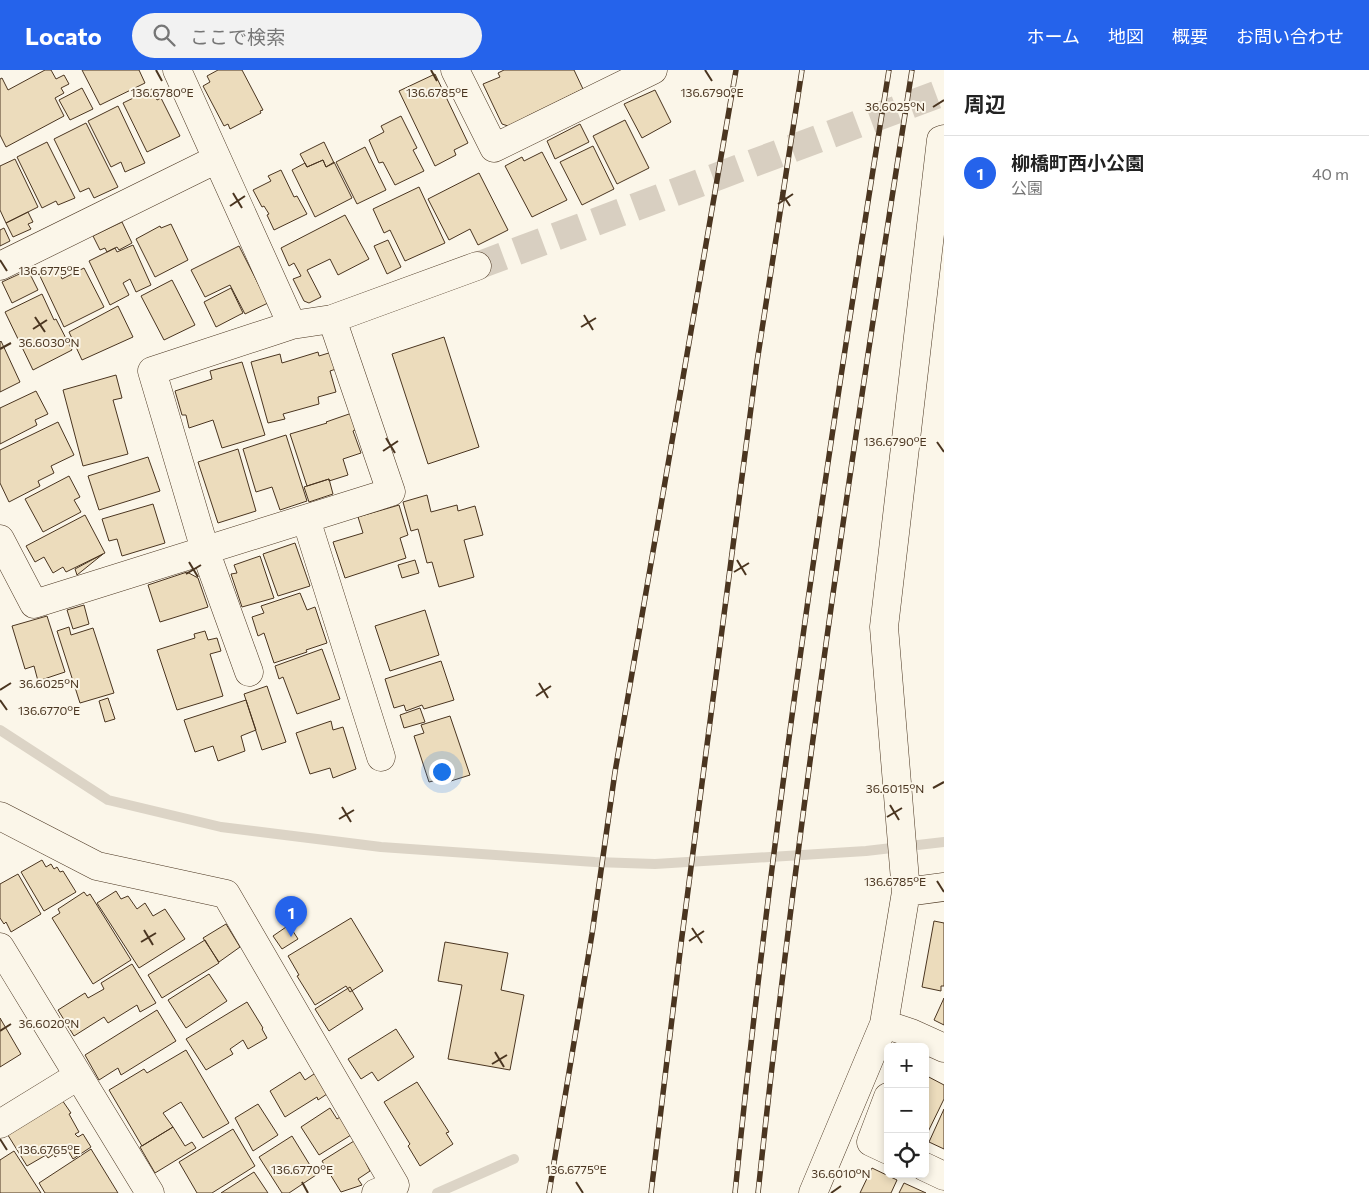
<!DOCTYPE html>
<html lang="ja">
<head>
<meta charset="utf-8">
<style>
  :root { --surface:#fff; --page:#f2f2f2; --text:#222; --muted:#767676; --line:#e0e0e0; --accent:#2563eb }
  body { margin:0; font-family:Commissioner,"Noto Sans JP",sans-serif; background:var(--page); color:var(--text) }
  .controls { position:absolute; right:15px; bottom:15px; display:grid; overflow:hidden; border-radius:8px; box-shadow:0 2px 8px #0003 }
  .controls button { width:45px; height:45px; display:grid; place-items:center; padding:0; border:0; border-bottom:1px solid var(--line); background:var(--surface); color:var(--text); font:25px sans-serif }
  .you { position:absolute; left:441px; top:701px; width:18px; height:18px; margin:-12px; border:4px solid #fff; border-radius:50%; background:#1a73e8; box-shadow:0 0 0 8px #1a73e833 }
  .badge { display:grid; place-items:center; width:32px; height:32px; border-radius:50%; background:var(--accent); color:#fff; font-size:16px; font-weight:700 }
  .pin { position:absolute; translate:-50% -41px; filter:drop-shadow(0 1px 2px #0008) }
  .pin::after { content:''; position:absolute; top:26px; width:18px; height:15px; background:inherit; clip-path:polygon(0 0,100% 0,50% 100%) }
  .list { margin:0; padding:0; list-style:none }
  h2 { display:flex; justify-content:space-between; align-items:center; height:65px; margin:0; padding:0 20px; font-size:21px }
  h2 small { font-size:16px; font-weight:400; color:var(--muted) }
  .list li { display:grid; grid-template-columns:32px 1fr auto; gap:15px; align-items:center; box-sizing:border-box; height:75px; padding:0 20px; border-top:1px solid var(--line) }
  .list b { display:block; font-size:19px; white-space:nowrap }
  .list p { margin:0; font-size:16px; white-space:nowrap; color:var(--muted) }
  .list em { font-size:16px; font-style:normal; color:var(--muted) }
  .icon { flex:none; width:28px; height:28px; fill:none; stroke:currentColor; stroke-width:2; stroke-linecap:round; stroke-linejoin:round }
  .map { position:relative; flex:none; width:944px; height:1123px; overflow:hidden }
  header { display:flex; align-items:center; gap:30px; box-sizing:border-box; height:70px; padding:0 25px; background:var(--accent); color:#fff }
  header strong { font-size:24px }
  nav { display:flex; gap:28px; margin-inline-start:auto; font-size:18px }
  .search { width:350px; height:45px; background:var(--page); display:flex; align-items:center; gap:12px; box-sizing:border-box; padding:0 18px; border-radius:28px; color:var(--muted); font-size:19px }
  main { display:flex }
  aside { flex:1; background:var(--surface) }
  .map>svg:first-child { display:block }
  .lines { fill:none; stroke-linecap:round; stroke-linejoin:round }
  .stream { stroke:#dcd4c6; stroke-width:10 }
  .building { fill:#ecdcbc; stroke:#4a3520 }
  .minor-tunnel { stroke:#d8cfc1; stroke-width:28; stroke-dasharray:28 14; stroke-linecap:butt }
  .minor-casing { stroke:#4a3520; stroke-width:29 }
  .minor { stroke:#fbf6e9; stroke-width:28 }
  .rail-casing { stroke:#4a3520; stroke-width:5.5 }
  .rail { stroke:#fbf6e9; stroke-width:4; stroke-dasharray:11; stroke-linecap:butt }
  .ticks { fill:none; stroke:#4a3520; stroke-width:2 }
  .ticks-label { font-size:12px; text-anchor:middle; fill:#4a3520; stroke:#fbf6e9; stroke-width:4; stroke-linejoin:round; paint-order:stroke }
</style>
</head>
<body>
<header>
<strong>Locato</strong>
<div class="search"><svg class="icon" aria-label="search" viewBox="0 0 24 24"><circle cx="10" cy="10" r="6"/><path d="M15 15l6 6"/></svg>ここで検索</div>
<nav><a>ホーム</a><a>地図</a><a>概要</a><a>お問い合わせ</a></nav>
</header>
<main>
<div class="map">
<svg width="944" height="1123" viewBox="0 0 944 1123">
  <rect width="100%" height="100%" fill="#fbf6e9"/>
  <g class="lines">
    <path class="stream" d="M0 660 108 730 221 757 381 777 595 792 655 794 866 781 944 772
      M437 1123 514 1089"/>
  </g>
  <path class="building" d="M45 0H51L56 9 64 5 69 14 61 18 64 23 55 28 64 46 6 77 0 65V9L2 8 8 20Z
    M82 0H139L145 13 100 35Z
    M218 0H242L263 40 260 41 261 43 230 59 228 54 224 56 203 16 210 12 207 6Z
    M504 0H574L583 19 526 47 527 49 511 57 502 54 483 14 500 7 498 3Z
    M435 4 468 73 454 80 456 85 435 96 399 21Z
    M82 18 93 39 70 50 59 30Z
    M152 19 157 30 161 28 180 66 147 82 123 33Z
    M655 20 671 52 642 68 624 34Z
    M118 36 145 93 125 102 121 92 111 97 88 51Z
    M401 46 417 78 413 80 424 101 395 115 383 92 379 93 369 70 384 62 381 56Z
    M625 50 649 98 617 114 593 66Z
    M86 53 118 117 94 128 89 118 80 122 54 69Z
    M580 54 589 72 555 89 547 71Z
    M47 72 75 128 58 135 56 131 42 138 17 87Z
    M324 72 334 93 326 97 323 90 307 97 300 84Z
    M593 76 614 119 582 135 560 92Z
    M365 77 386 120 357 134 336 92Z
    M542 82 567 130 532 147 505 96 522 87 524 91Z
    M15 89 38 137 6 153 0 140V96Z
    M323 90 326 97 334 92 352 128 315 147 292 100 305 93 307 97Z
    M281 100 294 127 297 126 307 144 274 160 267 145 269 144 264 136 262 137 253 120 271 111 268 106Z
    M479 103 508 160 478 175 470 159 449 170 428 129Z
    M419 117 445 173 405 191 390 160 384 163 373 139Z
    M28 142 33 152 28 154 31 159 13 167 6 153Z
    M345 145 369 189 338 205 330 189 307 200 321 227 309 233 304 231 293 209 301 206 294 193 289 196 281 178Z
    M122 152 132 173 119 180 117 177 107 182 105 178 100 180 93 166Z
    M171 154 188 190 155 207 136 169 160 156 161 158Z
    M4 158 10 171 0 176V160Z
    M388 170 401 197 387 204 374 176Z
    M133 175 151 215 136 222 130 209 123 213 129 225 110 235 89 191 115 178 117 182Z
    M239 176 268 233 245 244 230 215 205 227 191 200Z
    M57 196 62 209 84 198 104 237 64 257 39 204Z
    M28 200 38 220 12 233 2 212Z
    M172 210 195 255 164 270 141 226Z
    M231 218 243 243 216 257 204 232Z
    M42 224 54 250 56 249 72 280 33 300 5 242Z
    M118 236 133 267 82 290 69 262Z
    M444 267 479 377 428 394 392 284Z
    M1 271 20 312 0 322V272Z
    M318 282 319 286 332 282 336 299 330 301 336 322 318 327 319 334 283 344 285 349 268 353 251 292 280 284 282 293Z
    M242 292 265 365 222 378 213 350 189 358 186 345H182L175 321 212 309 210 301Z
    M116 305 122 328 113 330 128 384 83 396 63 320Z
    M36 321 48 344 35 350 37 355 0 374V338Z
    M352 343 357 359 353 361 361 383 343 389 348 405 329 411V409L307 416 290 364 327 353 326 352Z
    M58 352 74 385 51 396 54 403 38 411 40 416 9 432 0 413V380Z
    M286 365 307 431 280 440 272 417 256 422 243 379Z
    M238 379 256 441 218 453 198 392Z
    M148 387 160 421 99 440 88 406Z
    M69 406 80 427 74 430 81 442 43 462 25 429Z
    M329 409 333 424 309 432 304 417Z
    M427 425 431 442 457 435 458 441 475 436 483 465 464 470 474 507 439 517 432 492 427 493 418 459 411 461 403 432Z
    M153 434 165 473 122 486 117 469 109 471 102 449Z
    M399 435 408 465 400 468 406 488 345 508 333 472 363 463 358 447Z
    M85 445 105 483 66 502 63 497 53 503 44 487 35 492 26 476Z
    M295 473 310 516 278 526 263 484Z
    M103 484 77 505 75 499Z
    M260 486 274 528 242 537 231 504 237 503 234 495Z
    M415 490 419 503 402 508 398 495Z
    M187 502 198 508 208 537 160 552 148 515Z
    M300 523 307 540 315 537 327 573 306 580 307 582 274 593 264 563 258 566 252 547 264 543 261 536Z
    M84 535 89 554 73 559 67 540Z
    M425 540 439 585 390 601 375 556Z
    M47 546 65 602 38 611 34 596 25 599 12 556Z
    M69 557 71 565 93 558 114 623 80 633 57 561Z
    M205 561 208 570 217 568 221 581 210 584 223 626 177 640 157 580 195 568 194 564Z
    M322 579 340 629 297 644 283 607 279 609 275 596Z
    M441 591 454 630 424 639 422 635 406 641 404 635 394 638 385 609Z
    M267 616 286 672 262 680 244 624Z
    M108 628 115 649 105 652 99 631Z
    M246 630 256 660 241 666 245 681 218 691 213 676 195 682 184 650Z
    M420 638 425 652 404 658 400 645Z
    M450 646 470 705 454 710 451 711 449 707 429 712 414 666 424 663 421 655Z
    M331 651 333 660 343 657 356 699 333 708 330 698 310 704 296 663Z
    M42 790 46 797 51 794 54 799 57 797 60 802 63 801 76 822 44 841 21 802Z
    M18 804 41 844 11 862 6 852 4 854 0 848V814Z
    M116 821 121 829 128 826 137 839 145 833 153 846 165 839 185 869 139 898 97 833Z
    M84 822 87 826 90 824 131 890 93 914 52 848 60 843 58 839Z
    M351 848 383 901 350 922 346 916 315 935 297 906 299 905 288 886Z
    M934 851 944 853V916H941V921L922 917Z
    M226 854 240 877 219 892 203 868Z
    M289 855 298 869 282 879 273 866Z
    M205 870 219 893 162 928 148 905Z
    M445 872 508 883 501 920 524 925 510 1000 448 989 462 915 438 911Z
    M132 894 156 933 140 942 137 935 108 953 104 947 74 966 58 940 85 923 88 928 104 919 101 913Z
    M209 904 227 931 186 958 168 930Z
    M350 917 363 939 329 961 315 939Z
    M944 928V955L934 950Z
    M247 932 263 958 262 959 267 968 248 979 243 970 230 979 233 984 206 1000 186 969Z
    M157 940 176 971 121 1005 118 998 99 1010 85 985Z
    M0 948 21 984 0 997Z
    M396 959 414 987 378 1011 372 1002 361 1009 348 989Z
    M186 980 229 1053 203 1068 181 1032 163 1043 173 1057 142 1076 109 1020 144 999 147 1003Z
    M300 1002 305 1010 317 1002 330 1022 318 1030 317 1027 285 1047 270 1021Z
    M925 1005 944 1015V1029L925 1068Z
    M417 1012 449 1062 446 1063 453 1074 420 1096 408 1076 410 1074 384 1032Z
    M62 1030 71 1043 69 1044 79 1062 75 1064 78 1067 83 1064 91 1077 73 1089 67 1079 55 1087 54 1084 48 1088 46 1085 27 1096 6 1062Z
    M258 1034 278 1065 253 1081 235 1048Z
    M330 1038 337 1049 340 1047 351 1065 319 1085 301 1057Z
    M944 1039V1079L929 1072Z
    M173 1057 185 1076 192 1072 196 1078 155 1103 140 1077Z
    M233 1059 255 1096 212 1123H197L179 1092Z
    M292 1066 316 1105 289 1123H282L259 1087Z
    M354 1071 367 1092 366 1093 370 1101 358 1109 362 1115 341 1122 322 1091Z
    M91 1079 118 1123H45L39 1113Z
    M14 1081 41 1123H0V1090Z
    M872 1098 897 1110 891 1123H860Z
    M254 1102 268 1123H221Z
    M904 1113 926 1123H899Z"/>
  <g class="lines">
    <path class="minor-tunnel" d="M477 196 944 22"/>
    <g class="minor-casing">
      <path id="minor" d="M455 0 494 78 653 0
        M0 196 217 89
        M332 249 477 196
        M306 449 381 687
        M0 469 34 534 391 422 332 249 292 255 177 0
        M249 602 205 480 152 301 292 255
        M0 746 97 796 226 824 395 1115 376 1123
        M906 822 884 557 941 70 944 69
        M0 877 150 1123
        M884 954 911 963 944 978
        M888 1027 871 1072 888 1080
        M0 1054 78 1006
        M925 1097 944 1106
        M813 1123 884 954 906 822 944 817"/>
    </g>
    <use href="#minor" class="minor"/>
    <g class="rail-casing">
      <path id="rail" d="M549 1123 592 864 615 702 736 0
        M651 1123 681 874 757 292 802 0
        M735 1123C773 747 829 373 889 0
        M758 1123C798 747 853 373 912 0"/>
    </g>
    <use href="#rail" class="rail"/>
  </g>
  <path class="ticks" d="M156 0 162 11M431 0 437 11M705 0 712 11M933 37 944 30M781 122 790 136M233 123 242 138M778 134 793 124M230 136 245 126M0 190 7 201M584 245 593 260M35 247 45 262M581 257 596 248M33 259 47 250M0 279 11 273M386 368 395 383M937 372 944 382M383 381 398 371M737 490 746 505M189 492 198 507M734 502 749 493M186 504 201 495M539 613 548 628M0 620 11 613M536 626 551 616M0 630 7 640M933 718 944 712M890 735 899 750M342 737 351 752M887 747 902 738M339 749 354 740M937 811 944 822M692 858 702 873M144 860 153 875M689 871 704 861M141 872 156 863M0 961 11 954M495 982 504 997M492 994 507 985M0 1069 7 1080M302 1112 308 1123M576 1112 583 1123M831 1123 841 1116"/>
  <g class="ticks-label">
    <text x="162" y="27">136.6780°E</text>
    <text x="437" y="27">136.6785°E</text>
    <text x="712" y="27">136.6790°E</text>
    <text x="895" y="41">36.6025°N</text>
    <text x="49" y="205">136.6775°E</text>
    <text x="49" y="277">36.6030°N</text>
    <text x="895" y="376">136.6790°E</text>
    <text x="49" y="618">36.6025°N</text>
    <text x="49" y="645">136.6770°E</text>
    <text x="895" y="723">36.6015°N</text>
    <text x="895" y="816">136.6785°E</text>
    <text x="49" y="958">36.6020°N</text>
    <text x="49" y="1084">136.6765°E</text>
    <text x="302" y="1104">136.6770°E</text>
    <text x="576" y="1104">136.6775°E</text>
    <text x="841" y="1108">36.6010°N</text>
  </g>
</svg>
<div class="controls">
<button>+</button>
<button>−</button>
<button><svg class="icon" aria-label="locate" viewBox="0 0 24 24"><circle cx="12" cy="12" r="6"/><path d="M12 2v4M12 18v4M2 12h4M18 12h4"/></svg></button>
</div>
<div class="you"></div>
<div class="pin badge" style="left:291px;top:867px">1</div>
</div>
<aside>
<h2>周辺<small></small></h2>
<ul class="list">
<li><span class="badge">1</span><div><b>柳橋町西小公園</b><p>公園</p></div><em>40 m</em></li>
</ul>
</aside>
</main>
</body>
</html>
